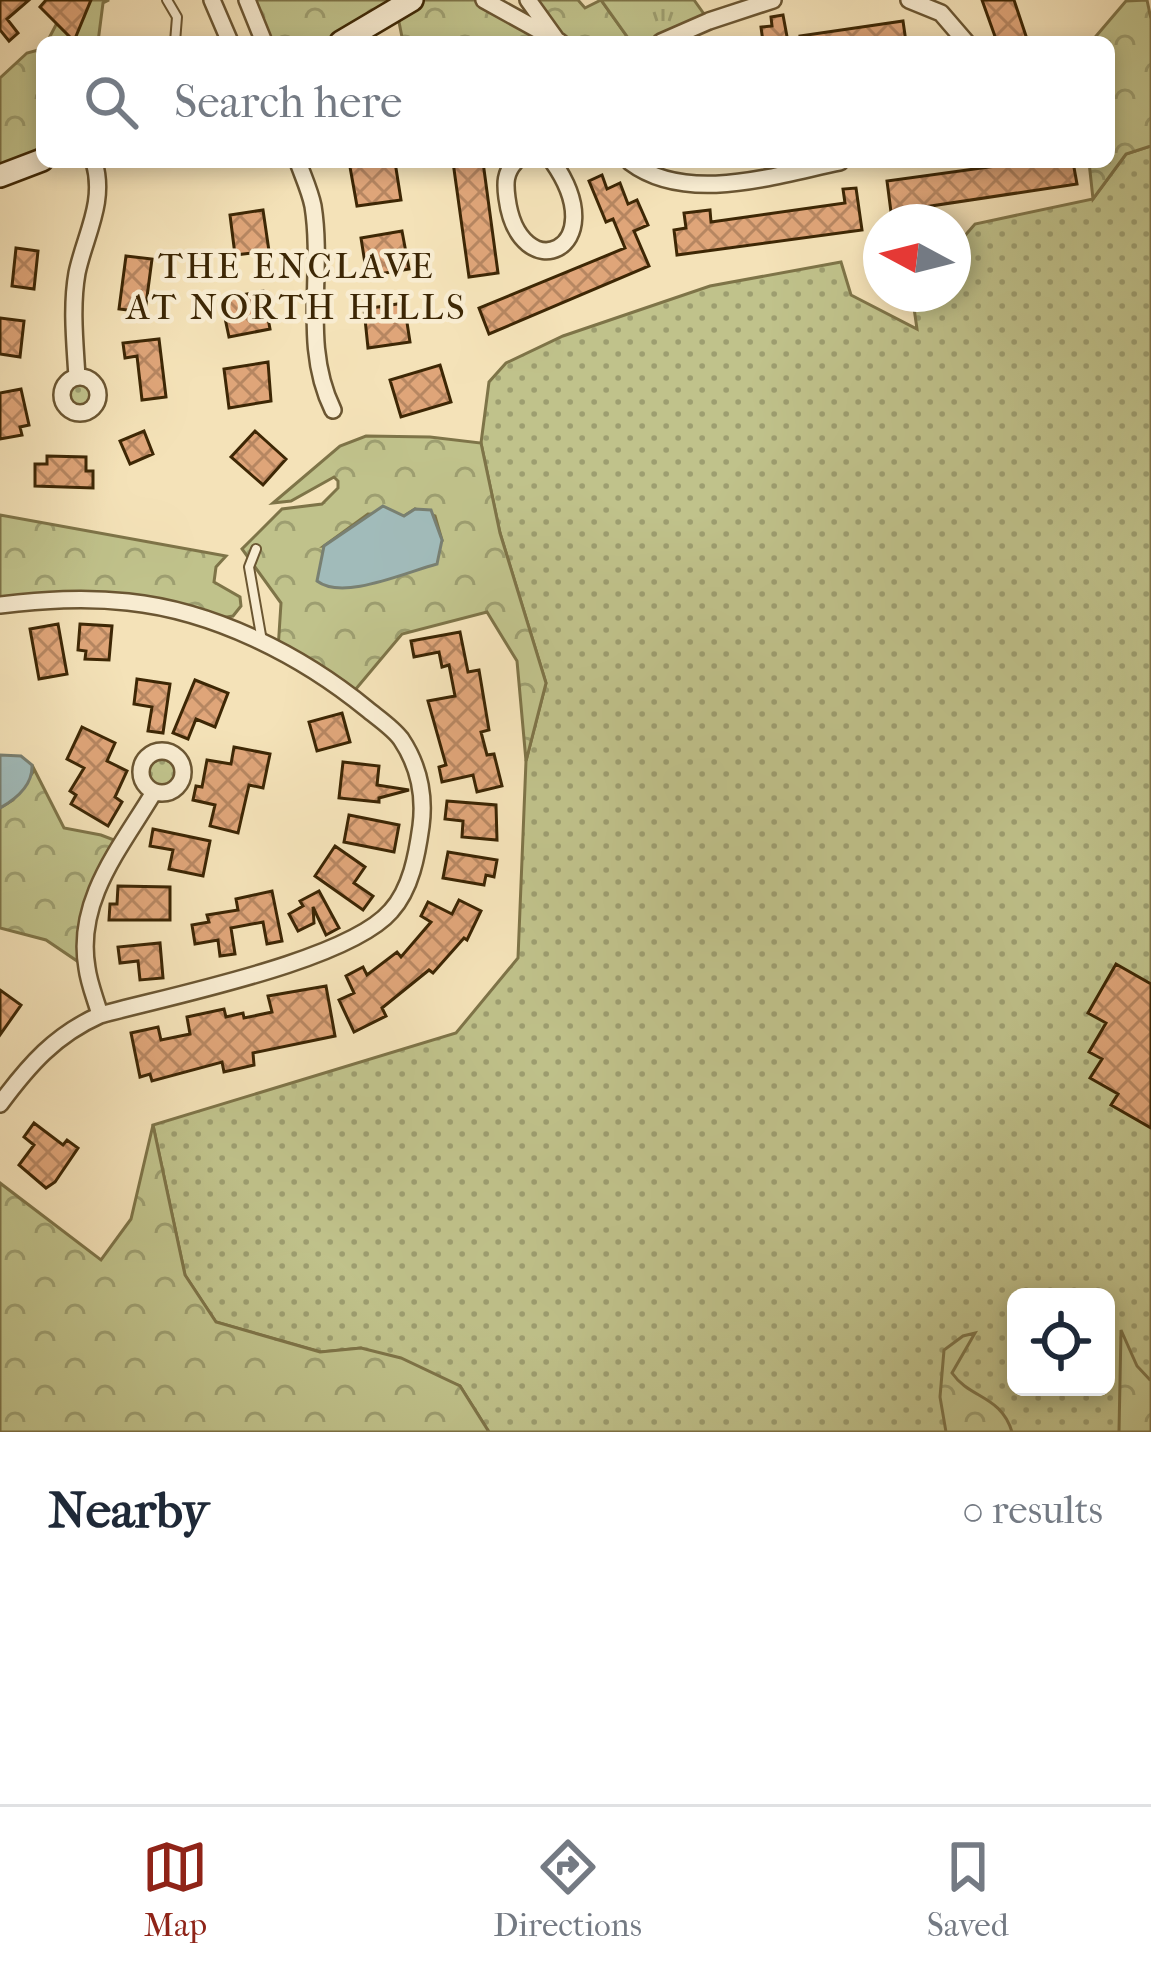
<!DOCTYPE html>
<html lang="en">
<head>
<meta charset="utf-8">
<style>
  :root { --surface:#fff; --page:#f2f2f3; --text:#1f2937; --muted:#747a83; --line:#e0e1e3; --accent:#8f2418 }
  body { margin:0; font-family:"IM FELL French Canon",serif; background:var(--page); color:var(--text) }
  .controls { position:absolute; right:36px; bottom:36px; display:grid; overflow:hidden; border-radius:18px; box-shadow:0 6px 18px #0003 }
  .controls button { width:108px; height:108px; display:grid; place-items:center; padding:0; border:0; border-bottom:3px solid var(--line); background:var(--surface); color:var(--text); font:60px sans-serif }
  .compass { position:absolute; left:863px; top:204px; width:108px; height:108px; border-radius:50%; background:var(--surface); box-shadow:0 6px 18px #0003; rotate:277deg }
  .list { margin:0; padding:0; list-style:none }
  h2 { display:flex; justify-content:space-between; align-items:center; height:156px; margin:0; padding:0 48px; font-size:51px }
  h2 small { font-size:39px; font-weight:400; color:var(--muted) }
  .icon { flex:none; width:66px; height:66px; fill:none; stroke:currentColor; stroke-width:2; stroke-linecap:round; stroke-linejoin:round }
  .map { position:relative; flex:none; width:1151px; height:1432px; overflow:hidden }
  .search { position:absolute; background:var(--surface); box-shadow:0 6px 18px #0003; left:36px; right:36px; top:36px; height:132px; display:flex; align-items:center; gap:30px; box-sizing:border-box; padding:0 42px; border-radius:18px; color:var(--muted); font-size:45px }
  .sheet { height:372px; background:var(--surface) }
  nav { display:flex; justify-content:space-around; align-items:center; box-sizing:border-box; height:168px; border-top:3px solid var(--line); background:var(--surface); font-size:33px; color:var(--muted) }
  nav a { display:grid; justify-items:center; gap:6px }
  nav .on { color:var(--accent) }
  .map>svg:first-child { display:block }
  .grass { fill:url(#grass-dots); stroke:#7e7448; stroke-width:3; fill-rule:evenodd }
  .forest { fill:url(#forest-crowns); stroke:#7e7448; stroke-width:3; fill-rule:evenodd }
  .park { fill:url(#park-tufts); stroke:#7e7448; stroke-width:3 }
  .water { fill:#a1bbba; stroke:#798072; stroke-width:3 }
  .building { fill:url(#building-cross-hatch); stroke:#3d2705; stroke-width:3 }
  .lines { fill:none; stroke-linecap:round; stroke-linejoin:round }
  .service-casing { stroke:#6b5632; stroke-width:12 }
  .minor-casing { stroke:#6b5632; stroke-width:20 }
  .secondary-casing { stroke:#3d2705; stroke-width:26 }
  .service { stroke:#f8ecd1; stroke-width:8 }
  .minor { stroke:#f8ecd1; stroke-width:15 }
  .secondary { stroke:#f8ecd1; stroke-width:21 }
  .labels { text-anchor:middle; dominant-baseline:central; stroke-width:9; stroke-linejoin:round; paint-order:stroke }
  .neighbourhood-label { font-size:36px; letter-spacing:3px; fill:#3d2705; stroke:#f8ecd1 }
</style>
</head>
<body>
<div class="map">
<svg width="1151" height="1432" viewBox="0 0 1151 1432">
  <defs>
    <pattern id="grass-dots" width="8" height="8" patternUnits="userSpaceOnUse" patternTransform="scale(3)"><rect width="8" height="8" fill="#c0c28b"/><path d="M2 2h.1M6 6h.1" fill="none" stroke="#9d9e70" stroke-width="1.8" stroke-linecap="round"/></pattern>
    <pattern id="forest-crowns" width="20" height="18" patternUnits="userSpaceOnUse" patternTransform="scale(3)"><rect width="20" height="18" fill="#c0c28b"/><path d="M2 6a3 3 0 1 1 6 0M12 15a3 3 0 1 1 6 0" fill="none" stroke="#9d9e70"/></pattern>
    <pattern id="park-tufts" width="24" height="20" patternUnits="userSpaceOnUse" patternTransform="scale(3)"><rect width="24" height="20" fill="#c0c28b"/><path d="M3 7l-1-3M5 7V3M7 7l1-3M15 17l-1-3M17 17v-4M19 17l1-3" fill="none" stroke="#9d9e70"/></pattern>
    <pattern id="building-cross-hatch" width="8" height="8" patternUnits="userSpaceOnUse" patternTransform="scale(3)"><rect width="8" height="8" fill="#dfa579"/><path d="M0 0l8 8M0 8l8-8" fill="none" stroke="#b68661"/></pattern>
  </defs>
  <rect width="100%" height="100%" fill="#f4e2b8"/>
  <filter id="stains"><feTurbulence type="fractalNoise" baseFrequency=".00167" numOctaves="4"/><feColorMatrix values="0 0 0 0 .2 0 0 0 0 .09 0 0 0 0 .02 0 0 0 .5 -.17"/></filter>
  <radialGradient id="worn" r=".72"><stop offset=".6" stop-color="#630" stop-opacity="0"/><stop offset="1" stop-color="#630" stop-opacity=".3"/></radialGradient>
  <path class="grass" d="M1151 146V1432H489L460 1386 361 1348 321 1352 216 1322 185 1275 153 1125 456 1033 518 958 526 761 546 683 500 533 481 443 489 382 506 363 563 336 710 286 841 262 851 295 917 329 912 294H953V241L961 240 975 224 1093 199 1126 154ZM1016 1297H1106V1387H1016Z
    M62 395a18 18 0 1 1 36 0a18 18 0 1 1-36 0Z
    M141 772a21 21 0 1 1 42 0a21 21 0 1 1-42 0Z"/>
  <path class="forest" d="M69 0H109L103 3 98 42H47Z
    M247 0H484L555 39 528 0H578L585 8 601 0 631 42H403L397 12 341 42H264Z
    M1147 0 1151 19V146L1126 154 1093 199 1089 162H1109V42H1091L1126 1Z
    M42 49V160L0 176V78L27 53Z
    M366 436 430 437 481 443 500 533 546 683 526 761 517 661 487 612 402 634 350 696 278 650 281 603 242 549 282 509 322 504 338 488V481L334 477 291 501 273 503 340 446ZM415 509 435 516 442 540 324 546 368 514 404 516Z
    M0 515 226 556 216 567 214 582 240 597 241 606 233 616 215 619 131 602 0 605Z
    M32 765 64 828 101 835 122 843 94 895 86 967 46 940 0 928V808L13 800 33 772Z
    M153 1125 185 1275 216 1322 320 1352 361 1348 401 1358 460 1386 489 1432H0V1183L101 1260 131 1219Z
    M1121 1330 1137 1366 1151 1381V1432H1119Z
    M975 1333 952 1373C970 1399 1001 1395 1012 1432H946L940 1397 944 1350 963 1336Z"/>
  <path class="park" d="M601 0H694L709 21 661 42H631Z"/>
  <path class="water" d="M383 506 404 516 415 509 431 510 442 540 437 564C406 572 343 601 317 581L324 546Z
    M0 755 21 756 32 765C33 785 16 799 0 808Z"/>
  <path class="building" d="M0 0H29L7 19 18 33 9 41 0 30Z
    M46 0H91L74 41 40 7Z
    M982 0H1014L1028 42H997Z
    M783 15 788 42H763L761 27 772 26 771 17Z
    M903 21 906 42H801L800 36Z
    M380 162H395L401 200 357 206 350 167Z
    M453 162H483L498 273 469 277Z
    M1026 162H1073L1077 184 891 212 887 181Z
    M602 175 607 189 620 183 628 204 637 200 648 225 634 231 649 266 489 334 479 308 625 248 613 219 606 222 589 181Z
    M856 188 862 230 677 255 674 230 686 228 684 213 710 210 711 222 845 203 843 189Z
    M263 210 269 251 235 255 230 215Z
    M402 231 409 269 367 276 361 238Z
    M16 248 38 251 34 289 12 286Z
    M126 256 152 259 145 312 119 309Z
    M263 291 270 329 229 337 221 299Z
    M404 303 410 342 368 348 364 309Z
    M0 318 24 321 20 357 0 354Z
    M159 339 166 397 142 400 137 356 125 358 123 343Z
    M268 362 271 401 229 408 224 369Z
    M440 365 451 402 401 417 390 380Z
    M21 389 29 425 20 427 22 435 0 439V393Z
    M144 431 153 454 130 464 120 441Z
    M255 431 286 459 263 485 231 457Z
    M47 456 86 457V471H93V488L35 486V464H47Z
    M58 624 67 674 39 679 30 629Z
    M80 624 112 626 109 660 85 659 86 651 78 650Z
    M460 632 468 672 479 670 489 730 481 732 487 755 494 754 502 786 477 792 473 775 442 782 439 767 446 765 428 701 455 696 449 665 442 667 439 652 414 657 411 641Z
    M137 679 170 684 163 733 148 731 152 707 134 704Z
    M195 680 228 693 215 727 196 719 188 739 173 733Z
    M342 713 350 742 317 751 309 722Z
    M82 727 115 743 107 761 127 771 115 797 122 802 108 826 71 804 76 795 70 791 84 768 67 759Z
    M234 747 270 754 263 788 249 785 238 833 210 826 215 805 193 800 196 786 202 787 207 760 231 764Z
    M343 762 379 766 377 785 409 790 379 798V802L339 798Z
    M447 801 496 805 497 840 462 837 463 821 445 819Z
    M349 815 399 825 394 852 344 842Z
    M153 829 210 841 203 876 169 869 173 850 150 846Z
    M335 846 365 867 354 883 373 896 363 910 315 876Z
    M448 852 497 860 494 877 486 875 484 885 443 878Z
    M118 886 170 887V920H109L110 904H117Z
    M272 891 282 941 267 944 263 922 231 928 235 954 220 956 218 940 195 944 192 925 209 922 207 915 238 910 236 899Z
    M319 891 339 928 326 935 313 907 314 923 298 931 289 914 303 906 300 901Z
    M459 900 481 911 467 940 464 938 433 973 429 970 382 1008 386 1016 354 1032 339 1000 354 993 346 976 363 967 367 975 397 952 401 957 431 922 421 916 428 902 452 914Z
    M160 943 163 978 140 980 138 961 120 963 118 947Z
    M1116 964 1151 984V1128L1111 1105 1118 1094 1090 1078 1102 1059 1089 1052 1106 1023 1088 1013Z
    M326 986 335 1036 253 1053 254 1065 224 1072 222 1062 152 1081 150 1074 140 1077 131 1033 158 1027 161 1040 190 1034 187 1017 224 1009 226 1017 243 1013 244 1018 272 1012 268 996Z
    M0 990 21 1005 0 1035Z
    M34 1123 63 1145 67 1140 78 1148 55 1182 46 1188 19 1165 34 1145 24 1137Z"/>
  <g class="lines">
    <g class="service-casing">
      <path id="service" d="M167 0 177 17 175 42
        M256 549 249 567 262 641"/>
    </g>
    <g class="minor-casing">
      <path id="minor" d="M212 0 230 42
        M247 0 264 42
        M484 0 560 42
        M528 0 556 39
        M909 0 941 13 966 42
        M661 42 709 21 773 0
        M298 162C303 176 310 191 313 206 324 275 301 345 333 410
        M515 162C505 173 505 183 507 198 519 290 615 251 553 162
        M630 162C687 205 776 175 840 162
        M77 377C75 343 71 307 77 273 85 235 106 202 94 162
        M62 395a18 18 0 1 1 36 0a18 18 0 1 1-36 0Z
        M0 605C43 600 84 597 128 602 214 611 301 655 367 709 378 718 393 728 401 739 419 766 425 795 421 826 417 855 411 889 391 911 348 961 169 996 100 1015 55 1035 29 1065 0 1104
        M141 772a21 21 0 1 1 42 0a21 21 0 1 1-42 0Z
        M100 1015C96 1000 89 984 87 968 75 900 122 846 154 792"/>
    </g>
    <g class="secondary-casing">
      <path id="secondary" d="M341 42 412 0
        M0 176 42 160"/>
    </g>
    <use href="#service" class="service"/>
    <use href="#minor" class="minor"/>
    <use href="#secondary" class="secondary"/>
  </g>
  <g class="labels">
    <g class="neighbourhood-label">
      <text x="297" y="266">THE ENCLAVE<tspan x="297" dy="41">AT NORTH HILLS</tspan></text>
    </g>
  </g>
  <rect width="100%" height="100%" filter="url(#stains)"/>
  <rect width="100%" height="100%" fill="url(#worn)"/>
</svg>
<div class="controls">
<button><svg class="icon" aria-label="locate" viewBox="0 0 24 24"><circle cx="12" cy="12" r="6"/><path d="M12 2v4M12 18v4M2 12h4M18 12h4"/></svg></button>
</div>
<svg class="compass" viewBox="-18 -18 36 36"><path d="M0-13l5 13h-10z" fill="#e53935"/><path d="M0 13l5-13h-10z" fill="#747a83"/></svg>
<div class="search"><svg class="icon" aria-label="search" viewBox="0 0 24 24"><circle cx="10" cy="10" r="6"/><path d="M15 15l6 6"/></svg>Search here</div>
</div>
<section class="sheet">
<h2>Nearby<small>0 results</small></h2>
<ul class="list">
</ul>
</section>
<nav>
<a class="on"><svg class="icon" aria-label="map" viewBox="0 0 24 24"><path d="M3 6l6-2 6 2 6-2v14l-6 2-6-2-6 2zM9 4v14M15 6v14"/></svg>Map</a>
<a><svg class="icon" aria-label="directions" viewBox="0 0 24 24"><path d="M12 3l9 9-9 9-9-9zM9 14v-3h6M13 9l2 2-2 2"/></svg>Directions</a>
<a><svg class="icon" aria-label="saved" viewBox="0 0 24 24"><path d="M7 4h10v16l-5-4-5 4z"/></svg>Saved</a>
</nav>
</body>
</html>
